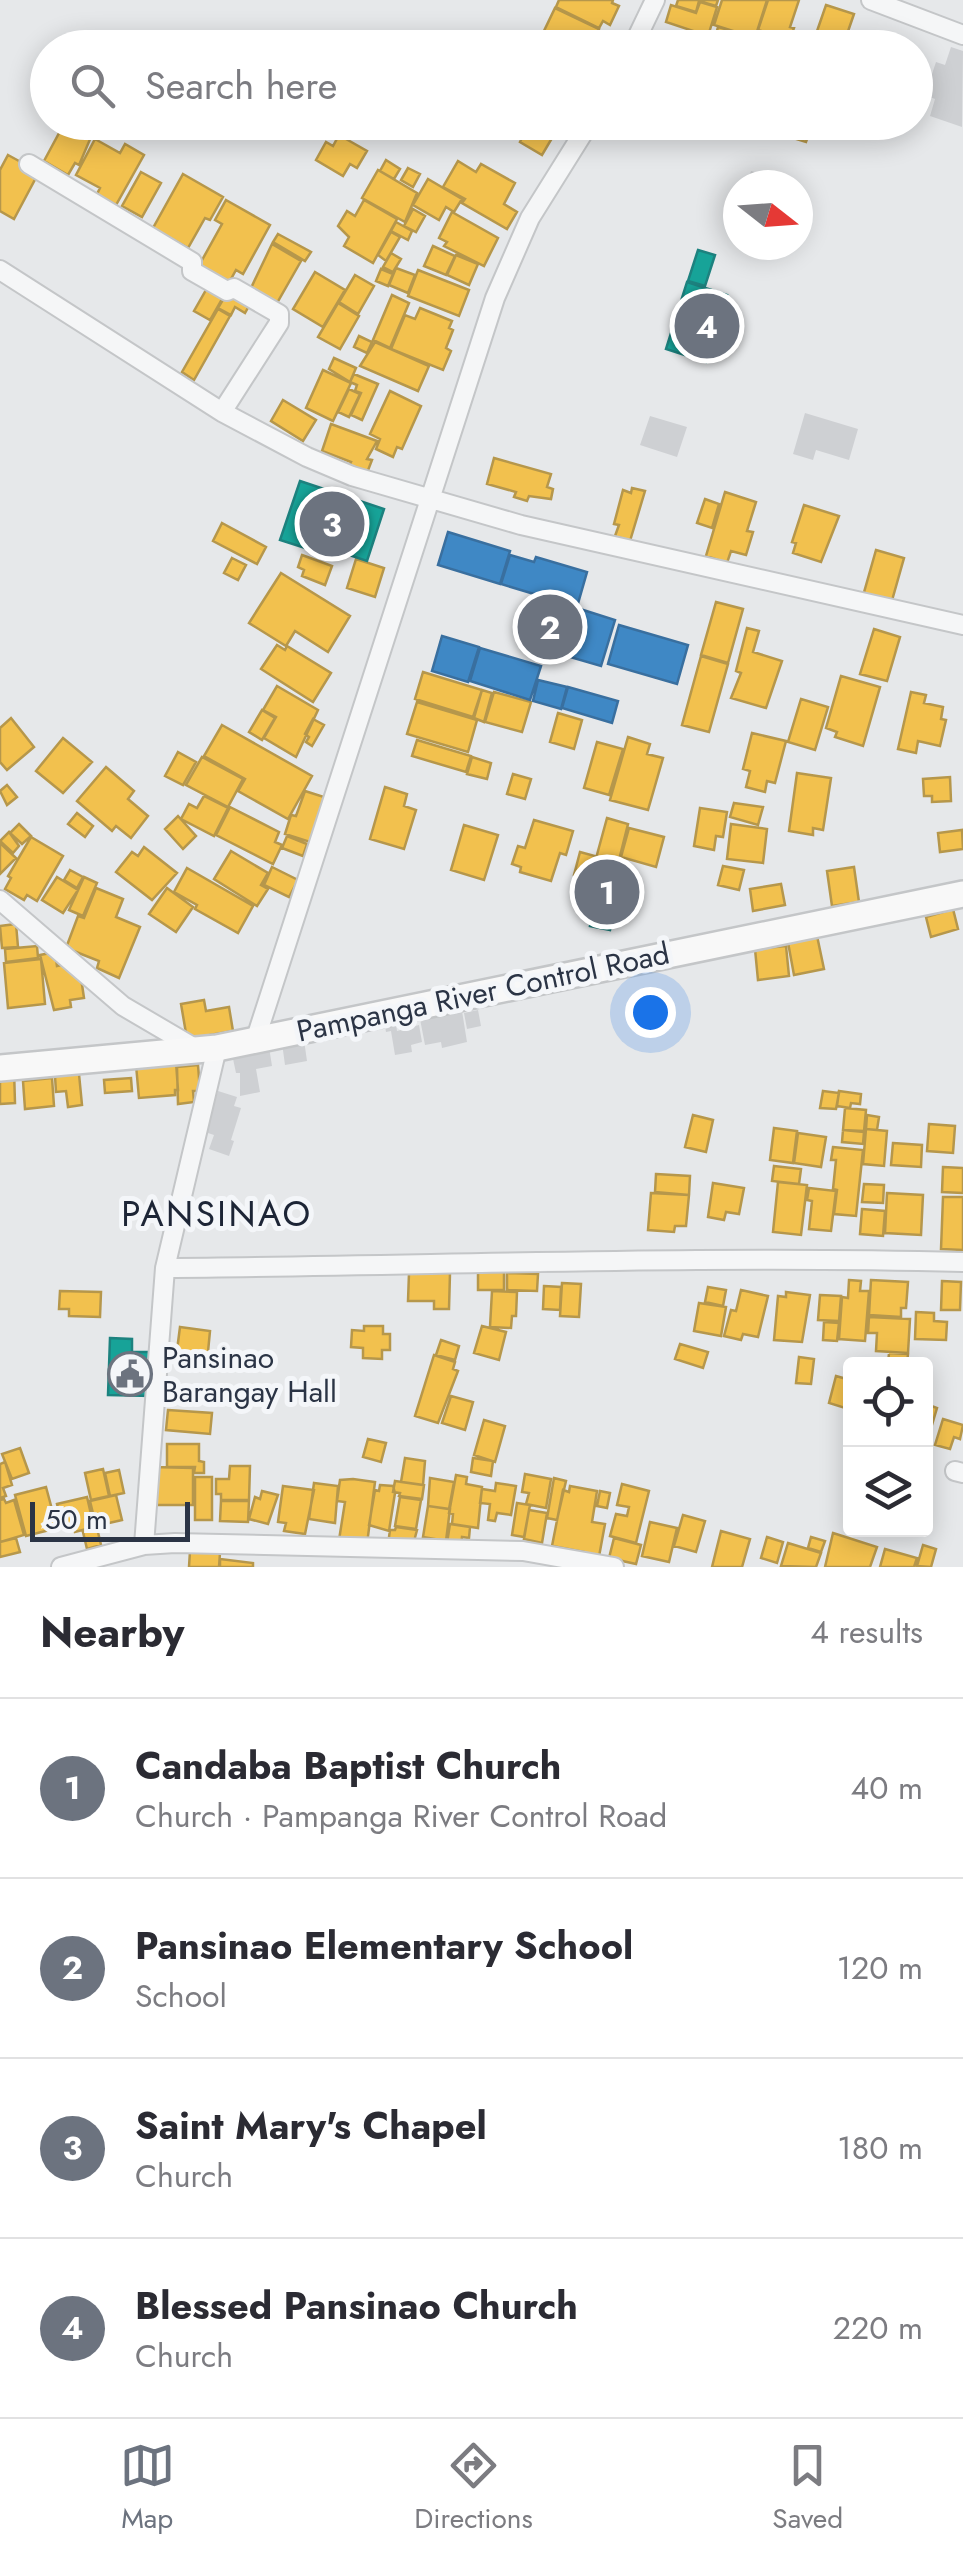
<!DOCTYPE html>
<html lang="en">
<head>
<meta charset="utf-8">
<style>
  :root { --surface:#fff; --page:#f2f2f3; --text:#2b2b33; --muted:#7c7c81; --line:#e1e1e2; --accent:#6c737f }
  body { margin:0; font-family:Jost,sans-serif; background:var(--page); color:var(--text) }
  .controls { position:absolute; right:30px; bottom:30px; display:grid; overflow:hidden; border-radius:10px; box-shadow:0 5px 25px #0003 }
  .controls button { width:90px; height:90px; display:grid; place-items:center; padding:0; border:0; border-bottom:2px solid var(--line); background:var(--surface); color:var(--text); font:50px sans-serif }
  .compass { position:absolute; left:723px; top:170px; width:90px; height:90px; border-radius:50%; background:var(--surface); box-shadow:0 5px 25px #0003; rotate:107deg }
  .scale { position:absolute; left:30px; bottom:25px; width:160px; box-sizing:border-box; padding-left:10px; border:5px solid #2b3445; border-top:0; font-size:28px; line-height:35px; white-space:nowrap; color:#2b3445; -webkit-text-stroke:8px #f4f6f9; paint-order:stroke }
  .you { position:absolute; left:650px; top:1012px; width:35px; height:35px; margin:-25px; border:8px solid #fff; border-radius:50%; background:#1a73e8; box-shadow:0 0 0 15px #1a73e833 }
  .badge { display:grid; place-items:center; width:65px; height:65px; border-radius:50%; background:var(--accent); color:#fff; font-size:32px; font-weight:700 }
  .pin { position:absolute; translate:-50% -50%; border:5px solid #fff; box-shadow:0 2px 10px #0006 }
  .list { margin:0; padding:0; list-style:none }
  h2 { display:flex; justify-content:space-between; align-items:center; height:130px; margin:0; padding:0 40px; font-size:42px }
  h2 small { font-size:32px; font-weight:400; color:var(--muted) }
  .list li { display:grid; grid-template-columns:65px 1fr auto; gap:30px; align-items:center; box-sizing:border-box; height:180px; padding:0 40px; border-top:2px solid var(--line) }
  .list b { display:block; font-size:38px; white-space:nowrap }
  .list p { margin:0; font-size:32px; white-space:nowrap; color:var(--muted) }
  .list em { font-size:32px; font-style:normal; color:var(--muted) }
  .icon { flex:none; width:55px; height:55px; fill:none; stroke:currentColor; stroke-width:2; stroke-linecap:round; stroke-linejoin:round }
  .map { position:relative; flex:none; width:963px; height:1567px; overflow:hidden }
  .search { position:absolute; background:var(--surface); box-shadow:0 5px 25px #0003; left:30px; right:30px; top:30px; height:110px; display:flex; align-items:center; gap:25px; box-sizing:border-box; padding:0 35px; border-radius:55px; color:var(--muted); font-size:38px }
  .sheet { height:850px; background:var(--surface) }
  nav { display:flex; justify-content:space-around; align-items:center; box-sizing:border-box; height:140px; border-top:2px solid var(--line); background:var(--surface); font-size:28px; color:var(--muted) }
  nav a { display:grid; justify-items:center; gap:5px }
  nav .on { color:var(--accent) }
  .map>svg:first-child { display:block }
  .homes { fill:#f2c14e; stroke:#b6974b; stroke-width:2.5 }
  .schools { fill:#3f88c5; stroke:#396f9f; stroke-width:2.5 }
  .public { fill:#17a398; stroke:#1d827f; stroke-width:2.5 }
  .building { fill:#ced0d3 }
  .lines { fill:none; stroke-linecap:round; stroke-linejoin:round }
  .minor-casing { stroke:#c4c6c8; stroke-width:22 }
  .secondary-casing { stroke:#c4c6c8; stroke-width:30 }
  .minor { stroke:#f5f6f7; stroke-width:18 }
  .secondary { stroke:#f8f8f8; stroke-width:25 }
  .labels { text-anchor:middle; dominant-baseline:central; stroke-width:10; stroke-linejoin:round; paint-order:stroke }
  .street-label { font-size:30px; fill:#2b3445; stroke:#f4f6f9 }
  .poi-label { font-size:30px; fill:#2b3445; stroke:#f4f6f9; text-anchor:start }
  .quarter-label { font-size:35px; letter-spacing:2.5px; fill:#1d2536; stroke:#f4f6f9 }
</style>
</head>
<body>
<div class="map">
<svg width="963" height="1567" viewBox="0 0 963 1567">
  <rect width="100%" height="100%" fill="#e6e8ea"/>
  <path class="homes" d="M559 0H613L612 3 619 6 610 25 603 21 599 28 556 7Z
    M678 0H718L716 6 699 1 696 12 676 6Z
    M722 0H767L755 38 714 25Z
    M768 0H799L790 27 794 28 790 40 758 30Z
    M700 2 717 7 708 36 666 22 671 5 696 13Z
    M826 5 854 14 845 40 835 36 833 40 816 34Z
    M555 8 599 29 589 48H574L543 33Z
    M718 27 736 32 732 43 715 38Z
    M660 35 687 43 686 48H653Z
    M739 35 765 43 764 48H735Z
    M65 122 97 123 79 165 75 163 68 175 44 161Z
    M530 122 555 133 542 155 520 142Z
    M787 122H813L806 142 783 135Z
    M339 135 367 151 357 168 350 164 343 176 316 160 326 142 333 146Z
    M95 139 120 153 125 144 144 155 116 205 97 194 100 188 76 175Z
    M8 155 39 172 14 219 0 211V170Z
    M386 160 400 169 394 179 380 171Z
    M458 161 476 172 481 164 515 183 504 204 517 212 507 229 462 203 465 199 443 187Z
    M408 168 420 174 413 187 401 180Z
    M378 170 417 193 405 222 362 198Z
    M141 172 161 183 142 217 122 206Z
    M183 174 223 197 210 220 205 218 188 248 153 228Z
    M428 179 462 199 454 212 446 207 439 220 413 205Z
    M226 200 270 225 243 274 236 270 226 288 196 271 222 224 215 220Z
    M364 200 397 219 373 263 344 246 349 237 338 226 347 211 355 216Z
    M413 209 425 216 416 232 404 226Z
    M452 212 498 238 484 266 444 246 447 242 439 238Z
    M396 222 412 231 408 240 391 231Z
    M391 232 400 237 386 261 378 255Z
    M278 234 311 252 305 261 273 242Z
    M272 244 301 261 277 303 251 288Z
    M433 246 455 256 446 275 424 266Z
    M391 253 401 259 393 272 383 267Z
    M456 255 478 264 469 285 447 275Z
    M396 268 415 275 408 293 389 285Z
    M381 269 393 274 388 286 376 281Z
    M418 270 469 290 459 316 408 296Z
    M315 272 345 290 323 327 293 309Z
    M355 275 374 286 358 314 339 302Z
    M210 283 226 292 210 320 194 311Z
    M228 291 250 304 245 313 235 307 231 315 218 308Z
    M392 295 409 303 390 348 373 340Z
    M338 303 359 316 340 349 318 337Z
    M420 308 452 321 449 328 453 330 446 348 451 351 443 370 391 349 405 315 415 319Z
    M218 309 230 316 194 380 182 372Z
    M359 336 372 342 367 353 354 347Z
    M375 342 429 366 418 391 360 366Z
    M334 358 356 368 350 382 329 369Z
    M323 370 351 383 333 421 306 408Z
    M354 374 378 384 362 420 351 415 361 393 355 391 357 385 350 382Z
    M349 389 360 394 349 417 338 412Z
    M390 391 421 406 402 449 397 447 393 457 376 449 380 439 370 434Z
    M283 400 316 420 303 441 271 421Z
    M331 424 377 441 367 459 372 460 367 473 349 466 351 462 322 451Z
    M494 458 551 474 547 487 553 489 551 499 529 496 527 501 514 497 516 492 487 484Z
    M632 488 645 491 630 541 615 536 619 525 614 524 623 490 631 493Z
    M725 492 756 502 747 531 753 532 746 555 731 551 727 563 706 556Z
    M705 499 719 504 712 528 697 523Z
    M804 505 839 516 821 562 793 553 796 543 792 542Z
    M222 523 266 547 257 564 213 541Z
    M876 550 904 558 891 604 863 596Z
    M302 555 332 566 325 585 302 576 304 570 298 567Z
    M232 558 246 565 238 580 224 573Z
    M356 559 384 568 375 597 347 588Z
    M281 573 350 616 328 652 295 631 286 646 249 623Z
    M716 602 743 609 728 663 701 655Z
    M747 628 759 631 753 652 782 661 766 708 731 698 741 673 736 671Z
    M874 629 900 637 887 681 860 674Z
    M277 645 285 650 287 646 331 673 313 702 261 669Z
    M701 656 728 664 709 732 682 725Z
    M423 672 482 690 473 717 415 699Z
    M841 676 880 687 863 746 835 737 837 732 826 728Z
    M277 686 318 710 296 757 264 738 276 717 263 710Z
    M482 690 492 693 484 722 474 718Z
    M494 692 531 702 522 732 485 722Z
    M911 692 926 695 924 703 943 707 941 719 946 720 940 746 918 741 916 753 898 749Z
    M801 699 828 707 815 750 788 742Z
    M417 702 477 720 468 752 407 734Z
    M262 710 275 718 262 740 249 732Z
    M558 713 582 720 574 749 550 742Z
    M11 718 34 747 7 770 0 762V728Z
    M313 719 324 725 312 746 306 742 309 737 305 734Z
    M222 725 312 776 288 819 238 791 245 779 204 756Z
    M752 733 786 741 775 783 767 781 765 792 746 787 750 771 743 769Z
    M628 737 650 744 647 754 663 758 648 810 610 800Z
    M63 738 92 762 63 793 36 771Z
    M417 740 471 756 466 772 412 756Z
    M597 742 623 749 609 795 584 788Z
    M178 752 196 762 183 785 165 776Z
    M202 757 243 779 228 807 186 785Z
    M472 757 491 763 487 779 467 774Z
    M106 767 134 791 128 799 148 816 131 838 116 826 112 831 77 801Z
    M797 773 831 778 823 830 813 828V835L789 831Z
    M513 774 531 779 525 799 507 794Z
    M950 777 951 801 932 802V796H924L923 779Z
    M7 785 17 797 7 805 0 791Z
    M385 787 407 794 404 806 416 810 404 849 370 839Z
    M305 791 324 797 310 842 285 834 291 815 296 816Z
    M204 796 228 808 214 836 181 819 189 804 197 808Z
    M734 803 763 807 758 825 730 817Z
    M230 807 279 832 275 842 282 845 273 864 216 835Z
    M700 808 727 812 723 837 716 836 714 850 694 846Z
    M77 813 93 826 85 837 68 824Z
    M178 816 196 836 183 849 165 829Z
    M607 818 628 824 617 868 595 862Z
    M534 820 573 831 566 855 560 853 551 881 520 872 521 867 512 864 518 846 525 848Z
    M19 824 31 836 22 844 10 833Z
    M731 824 767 829 763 863 727 859Z
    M464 825 498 835 484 880 451 870Z
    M629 828 664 837 656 867 621 857Z
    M962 830 963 849 940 852 938 833Z
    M9 832 19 846 13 853 0 841Z
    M287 836 307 844 303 856 282 848Z
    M31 837 63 856 37 901 27 895 24 900 5 889 11 878 8 876Z
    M0 843 16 858 0 874Z
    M144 847 177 873 152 900 116 872 132 852 138 856Z
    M231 851 268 873 261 885 268 889 257 906 214 879Z
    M580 852 595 856 588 879 574 875Z
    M723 866 744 870 739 890 718 885Z
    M272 867 298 880 289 897 264 885Z
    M854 867 859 902 832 906 827 871Z
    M187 868 253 906 238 933 195 909 197 905 174 892Z
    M70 870 83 877 77 888 64 880Z
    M57 877 78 890 63 913 42 900Z
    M84 877 97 883 83 916 69 910Z
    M781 884 785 905 753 911 750 889Z
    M96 888 123 899 116 917 140 927 119 978 97 968 99 961 66 948 78 916 84 918Z
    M167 888 193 907 176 932 149 914Z
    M953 909 958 929 931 937 926 917Z
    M16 924 18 947 2 948 0 926Z
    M816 931 824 969 794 975 787 937Z
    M37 946 38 958 6 962 5 949Z
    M786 946 789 976 758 980 755 949Z
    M55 952 57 966 71 963 80 971 84 998 70 1000 71 1007 54 1010 40 955Z
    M41 959 45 1004 8 1008 4 963Z
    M204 1000 206 1011 229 1007 233 1031 187 1039 181 1004Z
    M176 1062 178 1090H175V1095L139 1098 136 1065Z
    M198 1065 200 1091H193L194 1102 178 1104 177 1067Z
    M14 1070 15 1103 0 1104V1071Z
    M79 1074 82 1105 68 1107 66 1091 56 1092 55 1076Z
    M52 1078 54 1106 25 1109 23 1081Z
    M131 1078 132 1091 105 1093 104 1080Z
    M823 1091 839 1093 836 1109 820 1108Z
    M839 1091 861 1094 860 1104 851 1103 850 1108 837 1106Z
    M845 1108 866 1110 864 1131 843 1130Z
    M693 1115 713 1120 706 1152 685 1147Z
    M867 1115 879 1117 877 1130 866 1129Z
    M929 1124 955 1126 953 1153 927 1151Z
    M774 1128 797 1131 793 1163 770 1160Z
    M866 1129 887 1131 884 1166 863 1164Z
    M843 1130 864 1132 863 1144 842 1142Z
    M798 1133 826 1137 821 1167 794 1163Z
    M893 1143 922 1145 921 1167 891 1165Z
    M833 1147 863 1150 856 1216 834 1214 837 1190 833 1189 836 1160H831Z
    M774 1166 801 1169 799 1184 772 1181Z
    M943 1167 963 1168V1193L942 1192Z
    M656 1174 690 1176 689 1195 655 1192Z
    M778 1182 807 1185 801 1235 773 1232Z
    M713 1183 744 1188 739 1214 726 1212 724 1220 708 1217Z
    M864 1184 884 1185 883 1203 862 1202Z
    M809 1188 836 1191 831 1231 809 1229 812 1201 807 1200Z
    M651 1193 689 1195 686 1226H675L674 1232 648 1230Z
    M887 1193 923 1195 921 1235 885 1233Z
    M943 1197H963V1250L941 1249Z
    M862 1209 885 1211 883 1236 860 1234Z
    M478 1272H504V1290H478Z
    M409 1273H450L449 1309H434V1301H408Z
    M507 1273 538 1274 537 1291 507 1290Z
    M849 1280 861 1281 860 1291H869L865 1341 839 1339 842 1297 848 1298Z
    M871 1280 908 1282 906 1308H901V1317L869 1315Z
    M942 1281 961 1282 960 1310H941Z
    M562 1283 581 1284 579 1317 560 1316Z
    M544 1286 561 1287 560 1310 543 1309Z
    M708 1287 726 1290 723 1306 705 1302Z
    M741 1290 768 1296 758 1337 743 1334 741 1340 724 1336 731 1310 736 1311Z
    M60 1291 101 1292 100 1317 69 1316V1309H59Z
    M492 1291 517 1292 516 1316H512L511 1328 490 1327Z
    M786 1292 810 1295 802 1342 774 1340 778 1296 786 1297Z
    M820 1295 841 1296 839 1321 818 1320Z
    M699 1303 726 1307 721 1336 694 1331Z
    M916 1312 934 1313V1321L947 1322 946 1340 915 1339Z
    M869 1317 910 1319 908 1353 876 1351 877 1333H868Z
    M824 1322 839 1323 837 1341 823 1340Z
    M364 1326H383V1334H390V1350H382V1359L363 1358V1348L351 1347 352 1330 364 1331Z
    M482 1326 506 1332 499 1360 474 1353Z
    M180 1327 210 1331 207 1362 176 1358Z
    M441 1340 459 1346 455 1360 436 1355Z
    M680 1344 708 1352 703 1368 675 1359Z
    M889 1353 908 1354 907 1364H888Z
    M434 1355 455 1362 453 1369 458 1371 438 1423 415 1416Z
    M799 1357 814 1359 811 1384 796 1383Z
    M836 1376 850 1380 845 1408 829 1403Z
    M451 1396 473 1402 465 1430 442 1423Z
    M926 1404 937 1408 929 1435 926 1434Z
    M168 1410 212 1413 210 1434 166 1430Z
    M943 1419 963 1425 960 1439 954 1437 950 1449 935 1445Z
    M484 1420 505 1426 495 1462 474 1455Z
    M368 1439 386 1443 381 1462 363 1457Z
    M167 1444H199V1461L204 1462V1473H194L195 1467H167Z
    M20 1448 29 1473 12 1479 2 1454Z
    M405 1458 425 1461 423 1485 401 1482Z
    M473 1458 493 1461 491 1476 471 1472Z
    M5 1462 12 1485 3 1488 6 1496 0 1498V1464Z
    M230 1466H250L249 1500H221V1494H216V1479H229Z
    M152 1467 193 1468V1505H151Z
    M103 1469 109 1496 91 1500 85 1473Z
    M119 1470 124 1493 110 1496 105 1473Z
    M525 1474 551 1479 546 1508 526 1504 529 1493 522 1492Z
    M456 1475 467 1477 466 1484 482 1487 478 1528 452 1524 453 1514 449 1513Z
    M195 1477H212V1520H195Z
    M430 1478 454 1482 449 1509 428 1506Z
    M554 1478 566 1481 557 1520 547 1518Z
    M353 1479 375 1482 367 1544 339 1540 345 1502 337 1501 340 1480Z
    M395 1481 424 1485 422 1499 399 1496 400 1493 393 1492Z
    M314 1483 338 1486 335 1523 309 1519Z
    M496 1483 516 1486 511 1515 497 1513 495 1521 488 1520 490 1504 480 1503 482 1489 495 1491Z
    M622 1484 649 1491 636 1543 610 1536 616 1514 627 1516 629 1507 617 1505Z
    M380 1485 393 1486 395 1493 389 1531 369 1525 375 1490 379 1491Z
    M283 1486 314 1490 305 1534 284 1531 286 1523 278 1522Z
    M570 1486 597 1491 592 1522 605 1524 598 1562 582 1559 584 1552 552 1546 563 1490 569 1492Z
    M46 1487 57 1528 26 1536 15 1495Z
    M262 1491 278 1495 268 1524 249 1519 255 1497 260 1499Z
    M600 1491 610 1493 607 1508 597 1506Z
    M116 1495 122 1520 96 1526 90 1501Z
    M87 1497 94 1527 75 1532 74 1525 63 1528 57 1504Z
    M400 1497 421 1500 416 1529 395 1526Z
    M4 1499 6 1503 14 1500 24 1535 0 1542V1500Z
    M221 1501H249L248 1522 220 1521Z
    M517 1503 530 1505 524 1537 512 1535Z
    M428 1506 450 1509 446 1541 423 1537Z
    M529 1510 547 1513 542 1543 524 1539Z
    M683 1515 705 1521 696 1552 674 1546Z
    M650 1522 677 1528 669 1562 642 1556Z
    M450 1524 470 1527 469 1538 462 1537 461 1545 447 1543Z
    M396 1527 417 1530 413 1545 388 1544 390 1530H395Z
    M97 1528 101 1545 87 1549 83 1532Z
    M721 1531 750 1539 742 1567H712Z
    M833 1533 877 1547 870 1567H825Z
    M767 1537 783 1542 777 1563 761 1558Z
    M811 1537 825 1541 821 1552 808 1548Z
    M16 1538 20 1552 0 1557V1542Z
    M614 1538 641 1545 636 1564 609 1558Z
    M788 1543 821 1553 816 1567 781 1566Z
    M923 1545 936 1549 931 1567 917 1566Z
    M885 1549 917 1558 914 1567H880Z
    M190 1551 220 1553 219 1567H189Z
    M220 1559 253 1563V1567H220Z"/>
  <path class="schools" d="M448 532 510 551 500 584 438 565Z
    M510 555 534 562 536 557 587 572 577 607 501 584Z
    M577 608 615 620 601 666 563 655Z
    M619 625 688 645 677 684 608 664Z
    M442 636 479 647 468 682 432 671Z
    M480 648 541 666 530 700 470 681Z
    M538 680 567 687 561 709 533 701Z
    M568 687 618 701 612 723 562 708Z"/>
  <path class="public" d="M698 250 715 255 705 286 688 281Z
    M687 282 727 295 706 362 666 349Z
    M300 481 384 509 367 561 310 542 308 549 280 540Z
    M598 867 625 873 616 916 613 915 610 930 590 926 593 911 589 910Z
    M110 1338 132 1339V1352H152L151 1396 108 1395Z"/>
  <path class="building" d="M951 47 963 51 962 127 930 116 935 99 925 95 936 62 945 65Z
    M751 171 768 176 765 185H746Z
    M805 413 858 429 849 460 816 450 813 460 793 454Z
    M650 416 687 427 677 457 640 445Z
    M478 1010 481 1026 467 1029 464 1013Z
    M462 1011 467 1042 442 1048 441 1042 425 1045 420 1019Z
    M395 1017 397 1031 419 1025 422 1042 411 1045 412 1052 395 1055 391 1031 386 1032 384 1019Z
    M304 1040 307 1061 285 1065 282 1043Z
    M269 1047 272 1066 256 1069 260 1092 240 1096V1073H236L232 1054Z
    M218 1091 237 1097 234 1106 241 1108 231 1140 234 1141 229 1156 209 1149 214 1135 205 1132Z"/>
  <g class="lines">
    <g class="minor-casing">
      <path id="minor" d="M871 0 963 35
        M632 48 655 0
        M29 164 192 262V271L227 291 234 288 279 314V323L222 412
        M0 270 222 412 307 457 352 476 521 525 963 625
        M0 900 123 1006 198 1050
        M256 1038 495 298 530 218 590 122
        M165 1268C431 1266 697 1255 963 1262
        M955 1471 963 1473
        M144 1545 165 1268 217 1048
        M61 1567 144 1545 175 1543 523 1551 614 1567"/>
    </g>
    <g class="secondary-casing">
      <path id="secondary" d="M0 1068 217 1048 963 894"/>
    </g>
    <use href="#minor" class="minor"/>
    <use href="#secondary" class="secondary"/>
  </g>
  <defs>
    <g id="civic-ring" transform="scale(2.25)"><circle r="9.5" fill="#f4f6f9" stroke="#6c737f" stroke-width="1.5"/><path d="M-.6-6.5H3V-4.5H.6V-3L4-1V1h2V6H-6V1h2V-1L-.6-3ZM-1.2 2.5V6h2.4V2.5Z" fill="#6c737f"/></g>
  </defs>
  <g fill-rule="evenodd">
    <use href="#civic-ring" x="130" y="1374"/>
  </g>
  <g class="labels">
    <g class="street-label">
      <text transform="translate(483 992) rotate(-12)">Pampanga River Control Road</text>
    </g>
    <g class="poi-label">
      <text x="162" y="1357">Pansinao<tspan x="162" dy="34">Barangay Hall</tspan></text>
    </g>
    <g class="quarter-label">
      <text x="217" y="1214">PANSINAO</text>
    </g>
  </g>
</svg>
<div class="controls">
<button><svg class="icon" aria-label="locate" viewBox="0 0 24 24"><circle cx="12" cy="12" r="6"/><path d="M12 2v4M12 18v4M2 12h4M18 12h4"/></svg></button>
<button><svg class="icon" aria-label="layers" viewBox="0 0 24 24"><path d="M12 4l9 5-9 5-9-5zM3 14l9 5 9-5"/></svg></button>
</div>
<svg class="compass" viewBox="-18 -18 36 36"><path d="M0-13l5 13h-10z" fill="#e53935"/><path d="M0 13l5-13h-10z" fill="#7c7c81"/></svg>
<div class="scale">50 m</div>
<div class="you"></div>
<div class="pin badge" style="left:607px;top:892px">1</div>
<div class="pin badge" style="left:550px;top:627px">2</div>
<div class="pin badge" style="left:332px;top:524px">3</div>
<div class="pin badge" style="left:707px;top:326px">4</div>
<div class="search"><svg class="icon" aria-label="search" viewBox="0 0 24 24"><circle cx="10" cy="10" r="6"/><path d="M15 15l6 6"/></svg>Search here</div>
</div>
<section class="sheet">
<h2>Nearby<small>4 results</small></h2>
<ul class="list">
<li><span class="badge">1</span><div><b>Candaba Baptist Church</b><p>Church · Pampanga River Control Road</p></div><em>40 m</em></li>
<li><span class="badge">2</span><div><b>Pansinao Elementary School</b><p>School</p></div><em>120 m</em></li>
<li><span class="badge">3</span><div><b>Saint Mary's Chapel</b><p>Church</p></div><em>180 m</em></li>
<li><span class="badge">4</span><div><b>Blessed Pansinao Church</b><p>Church</p></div><em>220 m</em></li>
</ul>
</section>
<nav>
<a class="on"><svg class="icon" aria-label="map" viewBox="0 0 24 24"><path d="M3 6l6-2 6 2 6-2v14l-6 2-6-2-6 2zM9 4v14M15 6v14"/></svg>Map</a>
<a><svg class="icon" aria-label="directions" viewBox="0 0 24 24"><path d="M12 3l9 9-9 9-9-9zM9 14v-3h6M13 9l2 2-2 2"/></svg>Directions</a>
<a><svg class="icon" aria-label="saved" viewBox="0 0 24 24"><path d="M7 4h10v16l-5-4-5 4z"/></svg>Saved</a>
</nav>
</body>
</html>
